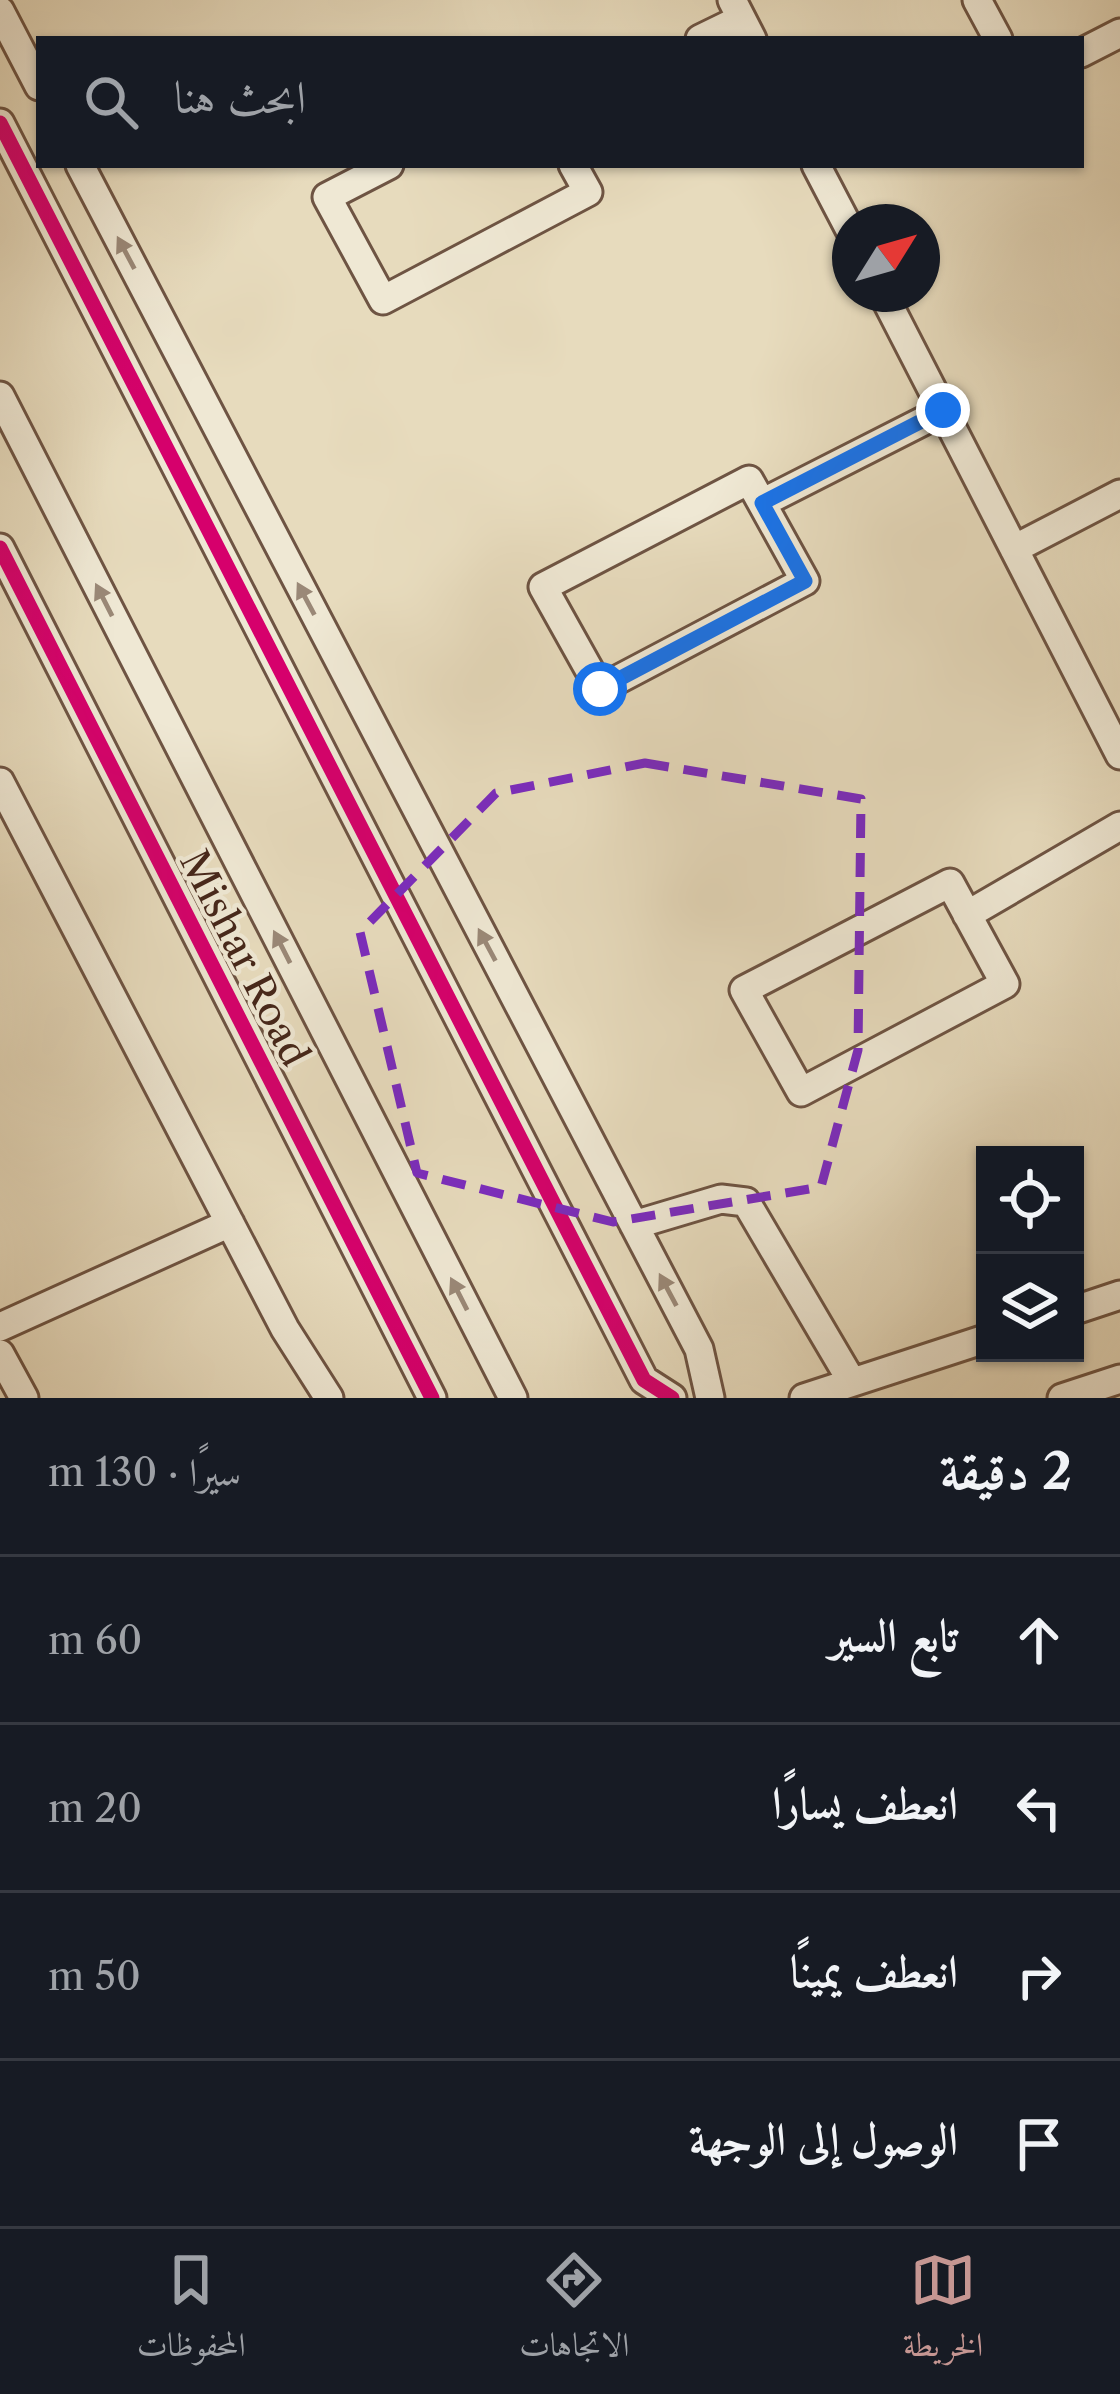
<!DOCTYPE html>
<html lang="ar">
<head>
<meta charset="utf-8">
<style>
  :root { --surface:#171b24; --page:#20242c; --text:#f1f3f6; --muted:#9ea1a6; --line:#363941; --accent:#c59692 }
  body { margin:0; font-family:"Libre Caslon Text",Amiri,serif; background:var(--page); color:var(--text); direction:rtl }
  .controls { position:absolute; right:36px; bottom:36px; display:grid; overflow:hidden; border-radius:0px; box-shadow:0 3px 9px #0004 }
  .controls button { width:108px; height:108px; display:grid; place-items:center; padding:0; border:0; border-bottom:3px solid var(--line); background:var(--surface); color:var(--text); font:60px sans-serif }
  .compass { position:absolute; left:832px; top:204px; width:108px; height:108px; border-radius:50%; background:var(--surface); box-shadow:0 3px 9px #0004; rotate:53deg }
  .stop { position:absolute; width:36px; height:36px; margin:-27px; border:9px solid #1a73e8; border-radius:50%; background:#fff }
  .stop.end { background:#1a73e8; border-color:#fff; box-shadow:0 3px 12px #0008 }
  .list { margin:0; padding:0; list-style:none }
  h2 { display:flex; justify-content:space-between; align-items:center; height:156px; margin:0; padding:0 48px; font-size:51px }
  h2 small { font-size:39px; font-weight:400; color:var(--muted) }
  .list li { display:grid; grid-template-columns:78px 1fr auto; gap:36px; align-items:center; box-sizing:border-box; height:168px; padding:0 48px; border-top:3px solid var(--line) }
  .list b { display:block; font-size:45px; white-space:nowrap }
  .list em { font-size:39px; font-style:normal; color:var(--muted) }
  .icon { flex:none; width:66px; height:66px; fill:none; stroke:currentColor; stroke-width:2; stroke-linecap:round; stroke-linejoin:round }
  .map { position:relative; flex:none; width:1120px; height:1398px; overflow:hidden; direction:ltr }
  .search { position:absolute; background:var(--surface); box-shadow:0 3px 9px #0004; left:36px; right:36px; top:36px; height:132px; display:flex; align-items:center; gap:30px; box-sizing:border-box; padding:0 42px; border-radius:0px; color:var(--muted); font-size:45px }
  .sheet { height:828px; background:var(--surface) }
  nav { display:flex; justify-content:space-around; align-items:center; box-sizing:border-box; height:168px; border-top:3px solid var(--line); background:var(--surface); font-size:33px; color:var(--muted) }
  nav a { display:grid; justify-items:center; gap:6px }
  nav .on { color:var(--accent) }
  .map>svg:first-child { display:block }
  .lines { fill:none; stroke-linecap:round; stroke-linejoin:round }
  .minor-casing { stroke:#6e5443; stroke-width:33 }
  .minor { stroke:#efe8d4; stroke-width:27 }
  .cycleway-casing { stroke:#efe8d4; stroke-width:22 }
  .cycleway { stroke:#d6006c; stroke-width:15 }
  .oneway { fill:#9a8877 }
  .route { stroke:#1a73e8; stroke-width:15 }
  .marked { fill:none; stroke:#7b2cbf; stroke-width:9; stroke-dasharray:24 15; stroke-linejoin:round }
  .labels { text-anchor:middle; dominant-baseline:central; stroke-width:9; stroke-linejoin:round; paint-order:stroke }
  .street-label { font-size:39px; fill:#46271a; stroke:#efe8d4 }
</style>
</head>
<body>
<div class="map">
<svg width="1120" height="1398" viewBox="0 0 1120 1398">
  <rect width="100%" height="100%" fill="#e7dbbd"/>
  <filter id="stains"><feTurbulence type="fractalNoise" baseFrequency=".00167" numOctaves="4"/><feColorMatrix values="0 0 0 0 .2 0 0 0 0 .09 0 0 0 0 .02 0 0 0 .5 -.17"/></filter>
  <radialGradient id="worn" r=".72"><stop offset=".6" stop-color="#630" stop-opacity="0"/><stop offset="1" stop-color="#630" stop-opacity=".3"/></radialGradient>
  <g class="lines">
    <g class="minor-casing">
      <path id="minor" d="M732 0 752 39
        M977 0 998 39
        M0 11 39 86
        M700 39 741 19
        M1081 53 1120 33
        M0 123 644 1380 672 1398
        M80 165 699 1349 710 1398
        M389 165 327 197 383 300 588 192 573 165
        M816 165 850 230
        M883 294 1120 755
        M0 396 513 1398
        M749 480 805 581 600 689 543 587Z
        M762 503 943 411
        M0 548 432 1398
        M1014 549 1120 494
        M0 782 285 1329 329 1398
        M950 883 1005 984 801 1092 744 990Z
        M967 915 1120 826
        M634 1225 721 1199 746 1202 852 1382
        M1075 1310 1120 1295
        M0 1327 230 1223
        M0 1354 24 1398
        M804 1398 985 1339
        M1062 1398 1120 1379"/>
    </g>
    <use href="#minor" class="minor"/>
    <g class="cycleway-casing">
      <path id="cycleway" d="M0 123 644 1380 672 1398
        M0 548 432 1398"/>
    </g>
    <use href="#cycleway" class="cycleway"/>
  </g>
  <defs><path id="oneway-solid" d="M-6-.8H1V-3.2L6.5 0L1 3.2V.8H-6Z" transform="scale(3)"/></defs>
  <g class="oneway">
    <use href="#oneway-solid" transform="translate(126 253) rotate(-118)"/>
    <use href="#oneway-solid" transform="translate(306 599) rotate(-118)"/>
    <use href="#oneway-solid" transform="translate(104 600) rotate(-117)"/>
    <use href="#oneway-solid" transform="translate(487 945) rotate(-118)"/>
    <use href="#oneway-solid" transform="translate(282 947) rotate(-117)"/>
    <use href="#oneway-solid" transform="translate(668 1290) rotate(-118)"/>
    <use href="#oneway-solid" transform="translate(459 1294) rotate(-117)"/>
  </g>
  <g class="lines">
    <path class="route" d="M600 689 805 581 762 503 943 410"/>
  </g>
  <path class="marked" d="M645 763 861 799 858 1050 821 1187 613 1222 417 1173 360 932 496 793Z"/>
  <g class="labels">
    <g class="street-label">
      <text transform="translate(245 958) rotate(63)">Mishar Road</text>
    </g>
  </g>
  <rect width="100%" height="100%" filter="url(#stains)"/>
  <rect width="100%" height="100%" fill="url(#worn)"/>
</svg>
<div class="controls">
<button><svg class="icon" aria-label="locate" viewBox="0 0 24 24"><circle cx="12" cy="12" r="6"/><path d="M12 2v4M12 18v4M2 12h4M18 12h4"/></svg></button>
<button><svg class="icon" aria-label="layers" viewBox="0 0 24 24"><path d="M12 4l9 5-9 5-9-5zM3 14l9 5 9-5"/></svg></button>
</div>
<svg class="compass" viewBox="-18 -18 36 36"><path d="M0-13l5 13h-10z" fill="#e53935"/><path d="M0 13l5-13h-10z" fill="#9ea1a6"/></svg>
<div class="stop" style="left:600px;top:689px"></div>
<div class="stop end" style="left:943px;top:410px"></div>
<div class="search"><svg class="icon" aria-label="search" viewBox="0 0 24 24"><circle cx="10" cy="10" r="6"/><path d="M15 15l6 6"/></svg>ابحث هنا</div>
</div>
<section class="sheet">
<h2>2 دقيقة<small>سيرًا · 130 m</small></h2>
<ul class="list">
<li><svg class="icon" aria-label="ahead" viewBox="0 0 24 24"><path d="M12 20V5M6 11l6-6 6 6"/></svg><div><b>تابع السير</b></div><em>60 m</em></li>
<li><svg class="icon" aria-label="left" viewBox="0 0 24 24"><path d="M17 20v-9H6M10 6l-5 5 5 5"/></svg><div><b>انعطف يسارًا</b></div><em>20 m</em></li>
<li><svg class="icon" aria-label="right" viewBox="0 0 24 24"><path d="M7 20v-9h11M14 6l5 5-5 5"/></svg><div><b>انعطف يمينًا</b></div><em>50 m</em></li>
<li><svg class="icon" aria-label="arrive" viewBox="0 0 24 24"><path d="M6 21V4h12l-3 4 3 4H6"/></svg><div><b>الوصول إلى الوجهة</b></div></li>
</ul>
</section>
<nav>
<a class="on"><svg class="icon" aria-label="map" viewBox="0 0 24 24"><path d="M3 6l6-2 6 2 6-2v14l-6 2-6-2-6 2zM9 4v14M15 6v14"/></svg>الخريطة</a>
<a><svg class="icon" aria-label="directions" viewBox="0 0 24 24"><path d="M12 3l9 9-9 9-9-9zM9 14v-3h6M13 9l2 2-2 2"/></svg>الاتجاهات</a>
<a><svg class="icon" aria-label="saved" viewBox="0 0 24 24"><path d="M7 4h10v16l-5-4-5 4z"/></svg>المحفوظات</a>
</nav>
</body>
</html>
